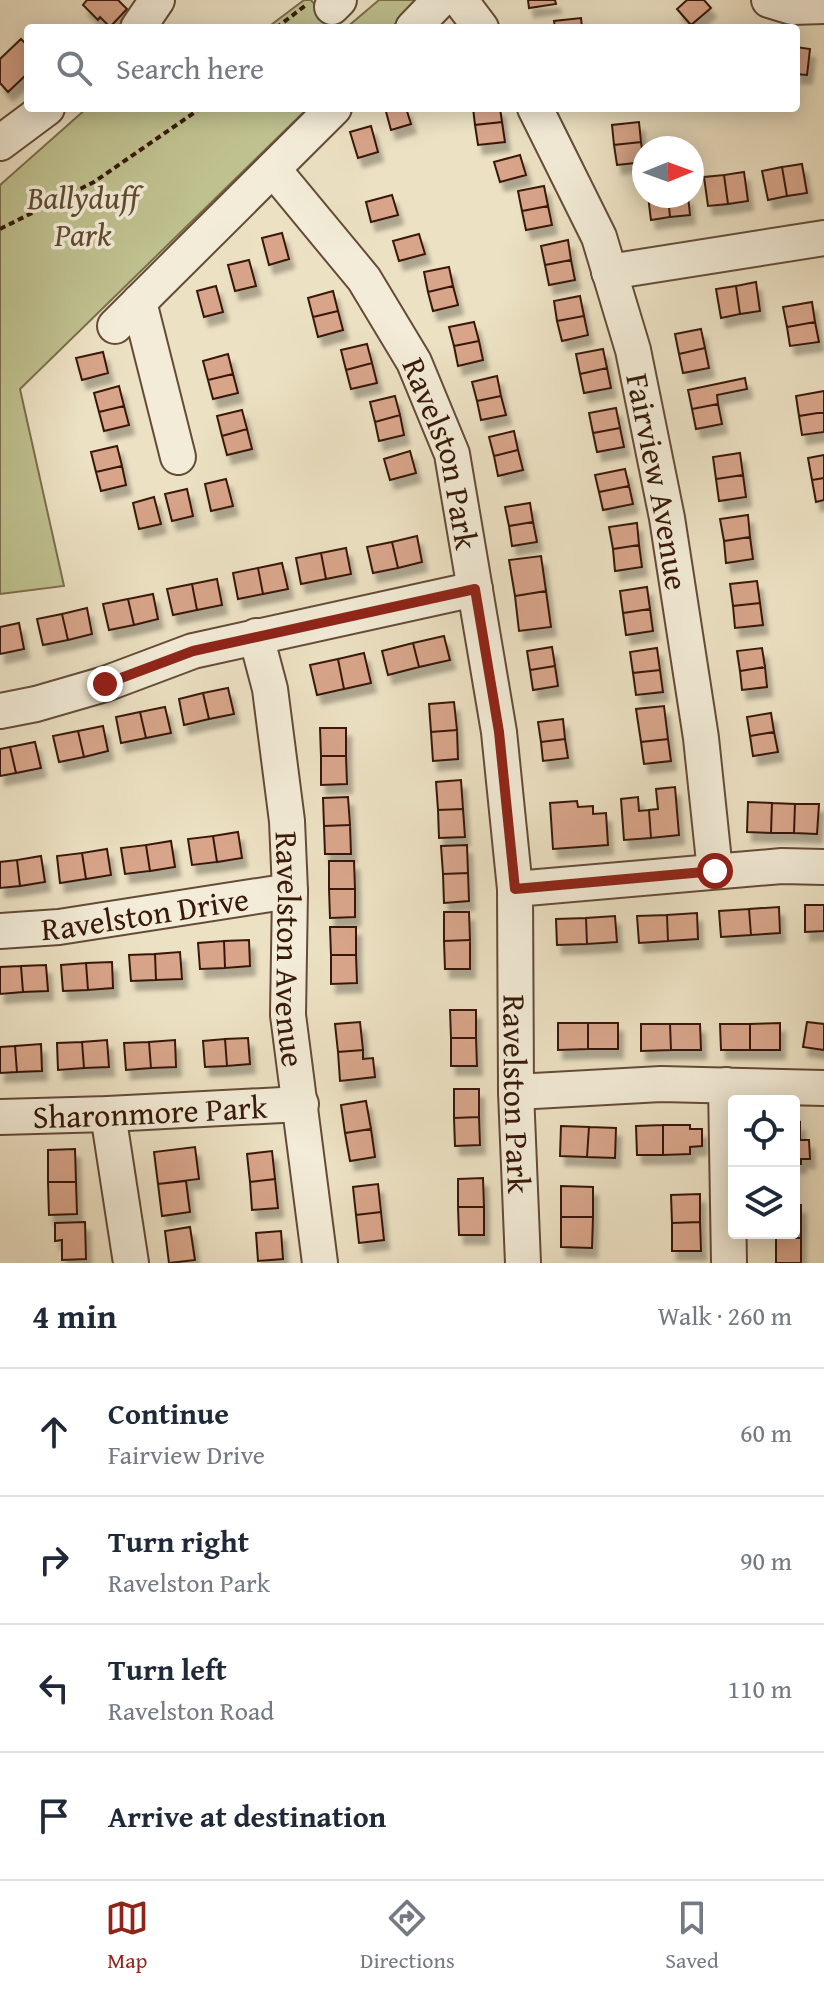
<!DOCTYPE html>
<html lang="en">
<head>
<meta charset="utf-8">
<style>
  :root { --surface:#fff; --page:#f6f6f7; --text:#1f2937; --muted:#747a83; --line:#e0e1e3; --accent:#8f2418 }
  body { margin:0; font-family:"Gentium Book Plus",serif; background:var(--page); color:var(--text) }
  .controls { position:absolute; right:24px; bottom:24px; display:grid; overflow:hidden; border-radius:8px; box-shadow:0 4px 20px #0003 }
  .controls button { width:72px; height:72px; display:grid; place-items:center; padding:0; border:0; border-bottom:2px solid var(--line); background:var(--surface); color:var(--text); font:40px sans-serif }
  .compass { position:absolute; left:632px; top:136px; width:72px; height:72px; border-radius:50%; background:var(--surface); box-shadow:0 4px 20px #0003; rotate:89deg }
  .stop { position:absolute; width:24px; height:24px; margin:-18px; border:6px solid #8f2418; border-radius:50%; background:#fff }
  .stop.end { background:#8f2418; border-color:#fff; box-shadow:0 2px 8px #0008 }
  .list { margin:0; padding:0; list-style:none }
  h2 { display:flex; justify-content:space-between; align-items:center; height:104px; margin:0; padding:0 32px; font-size:34px }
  h2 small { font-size:26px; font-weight:400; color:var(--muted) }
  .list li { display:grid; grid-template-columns:52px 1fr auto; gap:24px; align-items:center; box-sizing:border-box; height:128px; padding:0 32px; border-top:2px solid var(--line) }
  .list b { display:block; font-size:30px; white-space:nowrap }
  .list p { margin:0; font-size:26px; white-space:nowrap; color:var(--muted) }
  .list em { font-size:26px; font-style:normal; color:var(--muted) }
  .icon { flex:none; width:44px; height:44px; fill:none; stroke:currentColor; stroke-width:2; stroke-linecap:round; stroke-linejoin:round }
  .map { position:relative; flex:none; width:824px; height:1263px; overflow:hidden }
  .search { position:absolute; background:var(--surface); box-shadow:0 4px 20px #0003; left:24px; right:24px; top:24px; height:88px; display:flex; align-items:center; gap:20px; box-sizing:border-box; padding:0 28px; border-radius:8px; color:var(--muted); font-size:30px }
  .sheet { height:616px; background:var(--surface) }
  nav { display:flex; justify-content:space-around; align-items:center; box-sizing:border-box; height:112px; border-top:2px solid var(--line); background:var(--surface); font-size:22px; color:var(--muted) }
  nav a { display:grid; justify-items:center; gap:4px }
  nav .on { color:var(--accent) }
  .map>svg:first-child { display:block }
  .green { fill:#bfc18f; stroke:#7c6d4c; stroke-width:2 }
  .building { fill:#d8a58a; stroke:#381908; stroke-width:2; filter:url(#shadow) }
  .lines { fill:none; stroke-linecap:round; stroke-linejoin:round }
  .minor-casing { stroke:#654b37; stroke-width:38 }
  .path { stroke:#381908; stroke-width:4; stroke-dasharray:6 4; stroke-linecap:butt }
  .minor { stroke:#f3ecd8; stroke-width:34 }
  .route { stroke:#8f2418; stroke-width:10 }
  .labels { text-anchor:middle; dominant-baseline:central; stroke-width:7; stroke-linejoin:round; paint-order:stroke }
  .park-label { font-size:32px; font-style:italic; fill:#604b30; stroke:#f3ecd8 }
  .street-label { font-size:32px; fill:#381908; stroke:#f3ecd8 }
</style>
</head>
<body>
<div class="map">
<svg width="824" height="1263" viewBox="0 0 824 1263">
  <defs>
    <filter id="shadow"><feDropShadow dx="5" dy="9" stdDeviation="2" flood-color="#0004"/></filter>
  </defs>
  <rect width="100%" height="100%" fill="#ece1c3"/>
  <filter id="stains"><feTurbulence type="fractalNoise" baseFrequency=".0025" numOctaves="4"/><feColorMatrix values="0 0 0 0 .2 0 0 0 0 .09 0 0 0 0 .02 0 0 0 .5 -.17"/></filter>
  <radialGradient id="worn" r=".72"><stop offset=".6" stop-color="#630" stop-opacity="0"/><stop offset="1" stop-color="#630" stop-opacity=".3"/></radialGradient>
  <path class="green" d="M304 0H311L334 28H267Z
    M379 0H420L391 28H346Z
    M87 108H308L20 389 64 586 0 594V185Z"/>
  <path class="building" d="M87 0H118L127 9 110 27 100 17 98 20 83 5Z
    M528 0H555L556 4 529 8Z
    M687 0H704L711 8 691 25 677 9Z
    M581 18 582 28H555L554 21Z
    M21 39 28 46V73L8 92 0 83V59Z
    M796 47 810 49 807 75 796 74Z
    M385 108H406L411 124 391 130Z
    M473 108H500L502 122 475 125Z
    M502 122 505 142 478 145 475 125Z
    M639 122 641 142 614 145 612 125Z
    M371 126 378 152 358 158 350 132Z
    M641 142 644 162 617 165 614 145Z
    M520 155 526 175 500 182 494 162Z
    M802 164 807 193 787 196 782 167Z
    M782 167 787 196 768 200 762 171Z
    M744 172 748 201 728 204 724 175Z
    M724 175 728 204 708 206 704 177Z
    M544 186 548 206 522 211 518 191Z
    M392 195 398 215 371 222 366 202Z
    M648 196H668L670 217 651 220Z
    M668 196H688L690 215 670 217Z
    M548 206 552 225 526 230 522 211Z
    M282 233 289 259 269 265 262 238Z
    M419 234 425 254 399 261 393 241Z
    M568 240 571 260 545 265 541 246Z
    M249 260 256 286 235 291 228 265Z
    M571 260 575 280 549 285 545 265Z
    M449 267 453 286 428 292 424 272Z
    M756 282 760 311 740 314 736 286Z
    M216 286 223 312 204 317 197 291Z
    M453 286 458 305 433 311 428 292Z
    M736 286 740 314 721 318 716 289Z
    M333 291 338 311 313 317 308 298Z
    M580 296 584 316 557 321 554 301Z
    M812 302 815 322 787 327 783 307Z
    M338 311 343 330 318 337 313 317Z
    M584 316 588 335 562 341 557 321Z
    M474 322 479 341 454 346 449 327Z
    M815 322 819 342 790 346 787 327Z
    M701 329 705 348 679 354 675 334Z
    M479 341 483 360 458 366 454 346Z
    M367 344 372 363 346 370 341 350Z
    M705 348 709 368 683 373 679 354Z
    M603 349 607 368 580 374 576 354Z
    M103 352 108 373 82 380 76 358Z
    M228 354 233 374 208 380 203 361Z
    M372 363 377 383 351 389 346 370Z
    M607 368 611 388 584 393 580 374Z
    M233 374 238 393 213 399 208 380Z
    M497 376 501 396 477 401 472 382Z
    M745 378 747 389 717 395 718 404 692 409 688 390Z
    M119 386 124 406 99 412 94 393Z
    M824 391V412L799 416 796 396Z
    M395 396 400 415 375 422 370 402Z
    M501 396 506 415 481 420 477 401Z
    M718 404 722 424 696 429 692 409Z
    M124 406 129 425 104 431 99 412Z
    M616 408 620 428 593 433 589 413Z
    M242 410 247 429 222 436 217 416Z
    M824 412V432L802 435 799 416Z
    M400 415 404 435 379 441 375 422Z
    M620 428 624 447 597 452 593 433Z
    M247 429 252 449 227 455 222 436Z
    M514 431 518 450 494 456 489 437Z
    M117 446 122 466 96 472 91 452Z
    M518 450 523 470 498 476 494 456Z
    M410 451 416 473 390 480 384 459Z
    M740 453 743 475 716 479 713 457Z
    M824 455V478L812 480 808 458Z
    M122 466 126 485 101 491 96 472Z
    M625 469 629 486 599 492 595 475Z
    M743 475 746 497 719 501 716 479Z
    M824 478V500L816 502 812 480Z
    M226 479 233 506 211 511 205 484Z
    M629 486 633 504 603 510 599 492Z
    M187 489 193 516 172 521 165 494Z
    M154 497 161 524 139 529 133 503Z
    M530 503 533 522 509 526 505 507Z
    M748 515 750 537 724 541 720 519Z
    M533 522 537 542 512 546 509 526Z
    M637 523 639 545 613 549 609 527Z
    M417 536 422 562 398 568 392 542Z
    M750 537 753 559 726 563 724 541Z
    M392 542 398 568 373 573 367 547Z
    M639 545 642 567 615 571 613 549Z
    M346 548 351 574 326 579 321 553Z
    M321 553 326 579 301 584 296 558Z
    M541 556 546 591 515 596 509 560Z
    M282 563 288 589 263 594 258 568Z
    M258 568 263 594 238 599 233 573Z
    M217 579 222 605 197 610 192 584Z
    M757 581 760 603 733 606 730 584Z
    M192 584 197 610 173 615 167 589Z
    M647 587 650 609 623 613 620 591Z
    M546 591 551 627 519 631 515 596Z
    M153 594 158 619 134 625 128 599Z
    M128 599 134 625 109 630 103 604Z
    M760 603 763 625 735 628 733 606Z
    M87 608 92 634 68 640 62 614Z
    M650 609 653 631 626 635 623 613Z
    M62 614 68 640 43 645 37 619Z
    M19 623 24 649 0 654V627Z
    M444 636 450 660 419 667 413 643Z
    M413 643 419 667 388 675 382 651Z
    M552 647 555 666 530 670 527 651Z
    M657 648 660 670 633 673 630 652Z
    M762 648 765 667 740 671 737 651Z
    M364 653 371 683 344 689 338 659Z
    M338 659 344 689 317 695 310 665Z
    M555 666 558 686 533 690 530 670Z
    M765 667 767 687 742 690 740 671Z
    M660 670 663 692 636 695 633 673Z
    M228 688 234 714 209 719 203 693Z
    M203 693 209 719 184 725 179 699Z
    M454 702 457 730 431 732 429 704Z
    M664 706 668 739 641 742 636 709Z
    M165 707 171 733 146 738 140 712Z
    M140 712 146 738 121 743 116 717Z
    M771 713 774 732 750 736 747 717Z
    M563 719 565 739 541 742 538 722Z
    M103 726 108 751 84 757 78 731Z
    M320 728H346V756H321Z
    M457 730 458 759 433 761 431 732Z
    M78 731 84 757 59 762 53 736Z
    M774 732 778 752 753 756 750 736Z
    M565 739 568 758 543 761 541 742Z
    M668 739 671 761 644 764 641 742Z
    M35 742 41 768 16 773 10 747Z
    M10 747 16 773 0 776V749Z
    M321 756H346L347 784 321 785Z
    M461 780 463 809 438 810 436 782Z
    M675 787 679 835 651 838 649 810 658 809 656 789Z
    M348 797 350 825 324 826 323 798Z
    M638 797 639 811 649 810 651 838 624 840 621 799Z
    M577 801 578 807 593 806V814L606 813 608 845 553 849 550 803Z
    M748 802 772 803 771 833 747 832Z
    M772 803 795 804 794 833H771Z
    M795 804H819L817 834 794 833Z
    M463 809 465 837 439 838 438 810Z
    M350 825 351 854H325L324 826Z
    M238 832 242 858 217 862 213 836Z
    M213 836 217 862 192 865 188 839Z
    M171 841 175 867 150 871 146 845Z
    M146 845 150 871 125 874 121 848Z
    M467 845 468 873 443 874 441 846Z
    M107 849 111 875 86 879 82 853Z
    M82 853 86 879 60 883 57 856Z
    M41 856 45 882 20 886 17 860Z
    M17 860 20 886 0 888V862Z
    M329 861H354L355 889H329Z
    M468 873 469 901 444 903 443 874Z
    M329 889H355V917L330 918Z
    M805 905H824V931L805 932Z
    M779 907 780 933 751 935 749 909Z
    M749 909 751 935 721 937 719 911Z
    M444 912H469L470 940 444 941Z
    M697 913 698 939 668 941 667 915Z
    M667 915 668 941 639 943 637 916Z
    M615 916 617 942 587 944 586 918Z
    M586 918 587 944 557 945 556 919Z
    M330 927H356V955H331Z
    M249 940 250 966 225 968 224 941Z
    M470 940V969H445L444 941Z
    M224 941 225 968 200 969 198 943Z
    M180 952 182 979 156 980 155 954Z
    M155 954 156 980 131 981 129 955Z
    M331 955H356L357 983 331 984Z
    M112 962 113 988 88 990 86 963Z
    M86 963 88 990 63 991 61 965Z
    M46 965 48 991 23 992 21 966Z
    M21 966 23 992 0 994V967Z
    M450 1010H476V1038H451Z
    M360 1022 363 1050 338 1052 335 1024Z
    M807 1022 824 1024V1050L803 1047Z
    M558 1023H588V1049L558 1050Z
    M588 1023H618V1049H588Z
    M780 1023V1050H750V1024Z
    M641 1024H670L671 1050 641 1051Z
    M670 1024H700L701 1050H671Z
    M720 1024H750V1050H721Z
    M248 1038 250 1064 227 1066 225 1039Z
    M451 1038H476L477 1066H451Z
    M225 1039 227 1066 205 1067 203 1041Z
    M107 1040 109 1067 84 1068 82 1042Z
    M175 1040 176 1067 151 1068 149 1042Z
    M82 1042 84 1068 58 1070 57 1043Z
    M149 1042 151 1068 126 1070 124 1043Z
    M41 1044 42 1071 17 1072 15 1046Z
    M15 1046 17 1072 0 1073V1047Z
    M363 1050V1059L373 1058 375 1077 340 1081 338 1052Z
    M454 1089H479V1117L454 1118Z
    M366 1101 371 1129 345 1133 341 1105Z
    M479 1117 480 1145 455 1146 454 1118Z
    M800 1122V1140H809L810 1159H801V1164H794V1123Z
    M663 1125H690V1129H702V1146L690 1147V1154L663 1155Z
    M663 1125V1155H637L636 1126Z
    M561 1126 589 1127 587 1157 560 1156Z
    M589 1127 616 1128 615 1158 587 1157Z
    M371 1129 375 1157 350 1161 345 1133Z
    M195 1147 199 1179 158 1184 154 1152Z
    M75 1149 76 1182H48V1150Z
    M272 1151 275 1179 250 1182 247 1154Z
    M483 1178 484 1207H458V1179Z
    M275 1179 278 1208 252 1210 250 1182Z
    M186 1181 190 1212 162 1216 158 1184Z
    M48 1182H76L77 1214 49 1215Z
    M378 1184 381 1212 356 1215 353 1187Z
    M561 1186 593 1187V1217H561Z
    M700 1194V1222L672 1223 671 1195Z
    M794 1205H801V1238H776V1233H794Z
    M458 1207H484V1235H459Z
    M381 1212 384 1240 359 1243 356 1215Z
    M561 1217H593L592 1248 561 1247Z
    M85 1222 86 1259 62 1260V1240L55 1241V1223Z
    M700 1222 701 1251H672V1223Z
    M190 1227 195 1260 169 1263 165 1231Z
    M281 1231 283 1259 258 1261 256 1233Z
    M776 1238H801V1263H776Z"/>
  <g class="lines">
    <g class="minor-casing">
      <g id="minor">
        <path d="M460 0 481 28"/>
        <path d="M769 0 792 7 824 6"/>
        <path d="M332 7 339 0"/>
        <path d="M138 28 157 0"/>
        <path d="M413 28 440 0"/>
        <path id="s1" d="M535 108 599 237 633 350 667 518 701 738 715 871"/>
        <path d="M0 143 47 108"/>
        <path id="s2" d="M273 169 364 279 414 362 452 454 499 732 515 889 516 1092 523 1263"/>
        <path d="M609 272 824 238"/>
        <path d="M139 302 178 457"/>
        <path d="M115 326 334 108"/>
        <path id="s3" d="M256 636 270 689 287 821 290 891 288 1015 320 1263"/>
        <path d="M0 711 36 704 105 684 193 651 475 589"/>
        <path d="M515 889 782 866 824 867"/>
        <path id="s4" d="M0 931 59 927 290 891"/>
        <path d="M726 1085 729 1263"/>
        <path d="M516 1092 661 1084 824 1088"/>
        <path d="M108 1114 131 1263"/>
        <path id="s5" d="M0 1117 108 1114 301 1104"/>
      </g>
    </g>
    <path class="path" d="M276 28 306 5
      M0 229 94 182 201 108"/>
    <use href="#minor" class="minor"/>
  </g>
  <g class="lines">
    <path class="route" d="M105 684 193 651 475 589 499 732 515 889 715 871"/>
  </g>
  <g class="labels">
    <g class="park-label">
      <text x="83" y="197">Ballyduff<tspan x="83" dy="37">Park</tspan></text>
    </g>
    <g class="street-label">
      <text stroke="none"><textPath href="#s2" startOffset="336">Ravelston Park</textPath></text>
      <text stroke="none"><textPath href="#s1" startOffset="396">Fairview Avenue</textPath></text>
      <text stroke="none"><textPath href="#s4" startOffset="146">Ravelston Drive</textPath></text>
      <text stroke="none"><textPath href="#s3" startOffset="316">Ravelston Avenue</textPath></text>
      <text stroke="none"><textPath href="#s2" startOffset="984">Ravelston Park</textPath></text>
      <text stroke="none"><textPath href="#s5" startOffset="150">Sharonmore Park</textPath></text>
    </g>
  </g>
  <rect width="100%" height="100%" filter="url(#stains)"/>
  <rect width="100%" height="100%" fill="url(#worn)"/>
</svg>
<div class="controls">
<button><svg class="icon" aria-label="locate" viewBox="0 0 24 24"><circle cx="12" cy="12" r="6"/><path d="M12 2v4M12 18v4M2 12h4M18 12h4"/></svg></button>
<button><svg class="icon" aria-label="layers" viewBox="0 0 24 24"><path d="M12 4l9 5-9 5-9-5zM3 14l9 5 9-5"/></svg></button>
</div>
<svg class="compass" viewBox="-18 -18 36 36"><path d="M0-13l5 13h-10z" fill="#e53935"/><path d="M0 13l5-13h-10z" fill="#747a83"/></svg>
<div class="stop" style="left:715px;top:871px"></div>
<div class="stop end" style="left:105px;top:684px"></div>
<div class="search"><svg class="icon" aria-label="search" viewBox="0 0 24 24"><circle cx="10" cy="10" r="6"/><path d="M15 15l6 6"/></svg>Search here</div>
</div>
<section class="sheet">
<h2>4 min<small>Walk · 260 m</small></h2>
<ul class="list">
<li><svg class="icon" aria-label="ahead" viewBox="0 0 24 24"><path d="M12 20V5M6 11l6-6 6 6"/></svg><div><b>Continue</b><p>Fairview Drive</p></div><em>60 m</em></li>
<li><svg class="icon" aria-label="right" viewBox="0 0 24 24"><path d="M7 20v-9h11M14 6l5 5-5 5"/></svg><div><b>Turn right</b><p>Ravelston Park</p></div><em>90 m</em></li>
<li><svg class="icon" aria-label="left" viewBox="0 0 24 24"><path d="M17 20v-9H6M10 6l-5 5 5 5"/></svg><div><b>Turn left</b><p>Ravelston Road</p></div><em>110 m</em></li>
<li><svg class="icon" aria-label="arrive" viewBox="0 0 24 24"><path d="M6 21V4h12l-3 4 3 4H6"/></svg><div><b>Arrive at destination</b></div></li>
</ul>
</section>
<nav>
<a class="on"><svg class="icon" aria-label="map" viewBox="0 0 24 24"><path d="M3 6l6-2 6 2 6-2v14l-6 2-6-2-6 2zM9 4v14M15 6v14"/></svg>Map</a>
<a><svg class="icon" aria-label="directions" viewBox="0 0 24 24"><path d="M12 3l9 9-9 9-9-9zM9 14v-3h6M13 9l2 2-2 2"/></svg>Directions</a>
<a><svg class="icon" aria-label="saved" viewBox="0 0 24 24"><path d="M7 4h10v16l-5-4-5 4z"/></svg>Saved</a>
</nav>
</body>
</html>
